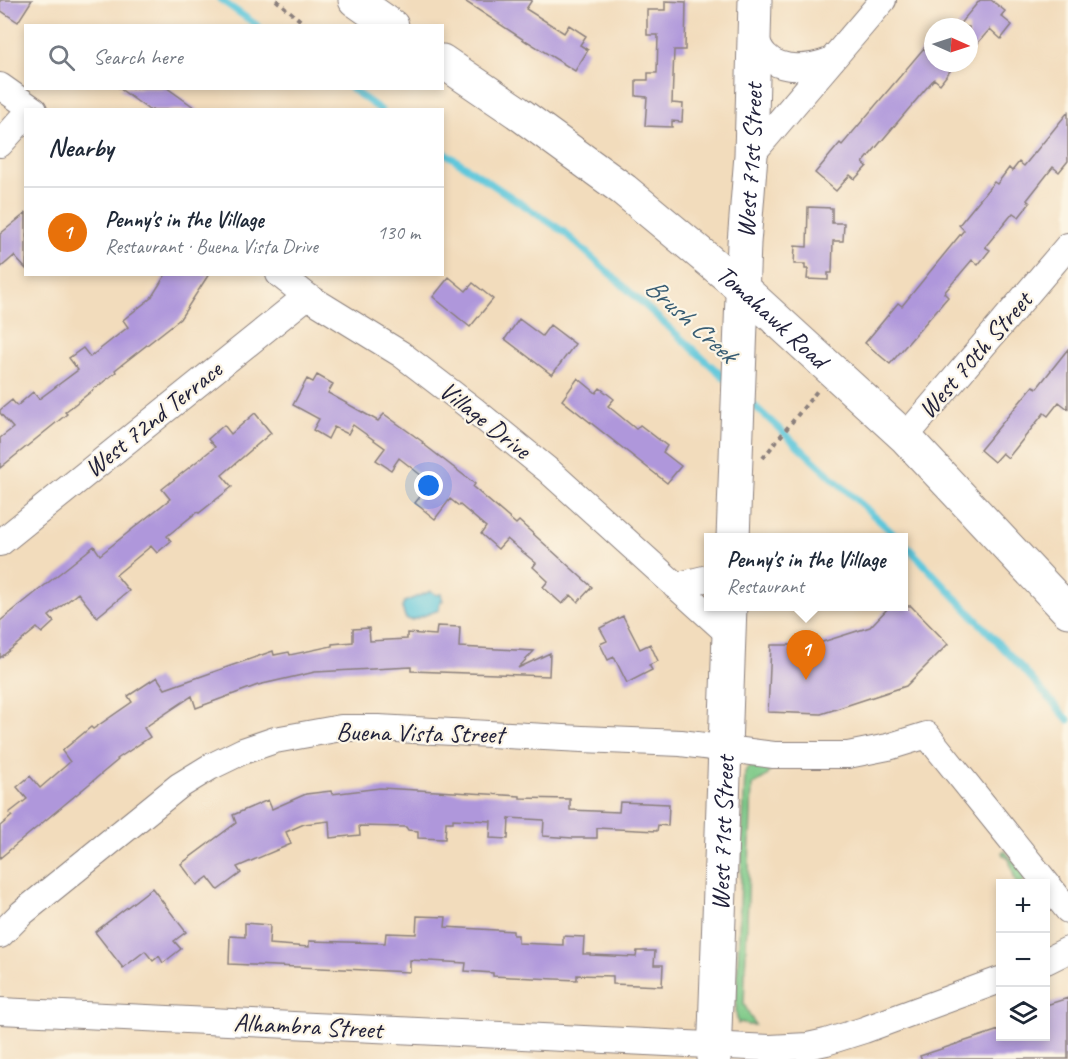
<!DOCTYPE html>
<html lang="en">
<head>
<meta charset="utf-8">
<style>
  :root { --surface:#fff; --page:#f2f2f3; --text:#1f2937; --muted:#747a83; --line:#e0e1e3; --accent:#0f766e }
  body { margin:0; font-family:Caveat,sans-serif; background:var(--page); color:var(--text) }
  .controls { position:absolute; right:18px; bottom:18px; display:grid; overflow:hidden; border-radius:0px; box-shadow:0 3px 9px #0003 }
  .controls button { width:54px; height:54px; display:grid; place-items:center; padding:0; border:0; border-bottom:2px solid var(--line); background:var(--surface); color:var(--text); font:30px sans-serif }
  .compass { position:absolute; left:924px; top:18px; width:54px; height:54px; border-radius:50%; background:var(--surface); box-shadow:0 3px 9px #0003; rotate:93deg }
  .you { position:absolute; left:429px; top:486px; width:21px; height:21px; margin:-15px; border:4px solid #fff; border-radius:50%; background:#1a73e8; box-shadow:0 0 0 9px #1a73e833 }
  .badge { display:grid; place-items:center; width:39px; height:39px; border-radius:50%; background:var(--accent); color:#fff; font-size:20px; font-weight:700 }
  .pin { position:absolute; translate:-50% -50px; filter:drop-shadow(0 2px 3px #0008) }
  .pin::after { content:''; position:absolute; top:32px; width:21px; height:18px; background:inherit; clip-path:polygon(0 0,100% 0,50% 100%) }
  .popup { position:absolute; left:704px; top:533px; width:204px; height:78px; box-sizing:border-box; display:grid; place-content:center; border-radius:0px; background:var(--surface); filter:drop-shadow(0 2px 4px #0005); font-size:20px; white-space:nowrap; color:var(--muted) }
  .popup b { font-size:22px; color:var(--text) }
  .popup::after { content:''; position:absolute; left:50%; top:100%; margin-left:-12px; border:12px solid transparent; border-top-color:var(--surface) }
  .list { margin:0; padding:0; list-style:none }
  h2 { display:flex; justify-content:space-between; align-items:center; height:78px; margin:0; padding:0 24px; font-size:26px }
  h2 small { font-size:20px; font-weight:400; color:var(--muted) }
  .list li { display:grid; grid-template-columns:39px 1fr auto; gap:18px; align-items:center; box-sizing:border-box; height:90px; padding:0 24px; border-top:2px solid var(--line) }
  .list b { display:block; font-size:22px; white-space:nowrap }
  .list p { margin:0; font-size:20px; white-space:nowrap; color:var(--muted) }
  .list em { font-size:20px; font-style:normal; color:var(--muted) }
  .icon { flex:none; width:33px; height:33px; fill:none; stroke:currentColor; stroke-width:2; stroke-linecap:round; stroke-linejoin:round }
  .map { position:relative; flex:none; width:1068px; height:1059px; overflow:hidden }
  .search { position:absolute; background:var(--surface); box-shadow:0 3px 9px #0003; left:24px; top:24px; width:420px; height:66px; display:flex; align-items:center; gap:15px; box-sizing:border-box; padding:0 21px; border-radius:0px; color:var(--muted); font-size:22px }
  .panel { position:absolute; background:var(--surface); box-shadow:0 3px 9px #0003; left:24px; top:108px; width:420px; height:168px; border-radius:0px }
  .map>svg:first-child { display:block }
  .green { fill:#7dc987; stroke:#507661; stroke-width:1.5 }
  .water { fill:#5fc7db; stroke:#40748b; stroke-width:1.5 }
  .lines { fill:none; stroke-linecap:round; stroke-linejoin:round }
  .stream { stroke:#5fc7db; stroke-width:7 }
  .building { fill:#af97db }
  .street-casing { stroke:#8a7f7c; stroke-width:28 }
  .secondary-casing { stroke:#8a7f7c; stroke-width:35 }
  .path { stroke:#8a7f7c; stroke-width:4; stroke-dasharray:4.5 4.5; stroke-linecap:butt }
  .street { stroke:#fff; stroke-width:26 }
  .secondary { stroke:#fff; stroke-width:33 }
  .labels { text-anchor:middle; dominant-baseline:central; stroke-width:4.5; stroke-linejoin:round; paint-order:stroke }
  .street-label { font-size:26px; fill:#22223b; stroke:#fcf5e5 }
  .water-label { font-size:27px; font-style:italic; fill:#375c73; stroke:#fcf5e5 }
</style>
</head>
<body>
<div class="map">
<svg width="1068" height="1059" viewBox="0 0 1068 1059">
  <rect width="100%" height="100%" fill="#fcf5e5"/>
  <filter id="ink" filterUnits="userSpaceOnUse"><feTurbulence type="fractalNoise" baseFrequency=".0167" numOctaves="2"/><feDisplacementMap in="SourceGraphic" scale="12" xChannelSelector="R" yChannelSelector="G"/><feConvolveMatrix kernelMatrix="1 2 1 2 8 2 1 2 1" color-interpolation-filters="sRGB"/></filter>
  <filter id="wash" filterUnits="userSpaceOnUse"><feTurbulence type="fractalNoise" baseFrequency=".008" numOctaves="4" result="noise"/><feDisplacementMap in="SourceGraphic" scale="24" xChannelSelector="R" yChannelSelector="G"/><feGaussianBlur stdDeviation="1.35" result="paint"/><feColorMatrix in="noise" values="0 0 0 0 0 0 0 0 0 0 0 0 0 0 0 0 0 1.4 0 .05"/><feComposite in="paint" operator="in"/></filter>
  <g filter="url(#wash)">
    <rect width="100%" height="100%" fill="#f2dcbc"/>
    <path class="green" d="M749 767 768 768 770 771 767 776 752 785 744 1004 755 1025H748L741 1022 738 1024 736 1013 745 773 747 768Z
      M1005 851 1027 877 1022 883H1016L1009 859 1003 855 1002 852Z"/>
    <path class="water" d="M431 591 437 595 441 594 443 601 440 602 439 610 412 620 406 619 402 608 404 602Z"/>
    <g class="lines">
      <path class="stream" d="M221 0 258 26
        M350 88 381 110
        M442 151 564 232 729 382
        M748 400 898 538
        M904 543 1024 670 1068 720"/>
    </g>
    <g id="blocks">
      <path class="building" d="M0 0H32L18 22 0 10Z
        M463 0H532L526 9 564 33 569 25 586 36 580 45 588 50 575 71 527 41V42Z
        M980 0H991L1005 11 1001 16 1012 25 1001 39 990 29 969 53V27H957Z
        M665 1 686 2 685 50H674L672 103 683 104 682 122 672 121V127L645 126 647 97 636 96V80H648V73H657L658 35H647V10H665Z
        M924 48 933 56V63H941L950 71 940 84 934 79 863 163 867 166 855 179 850 175 836 191 815 173 840 143 842 145Z
        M119 88H167L198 110H149Z
        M1068 112V161L1059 172 1053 167 1027 200 1030 203 1019 217 1013 213 985 247 990 250 978 265 972 260 944 293 948 297 890 364 865 343 898 303 902 306 964 230 959 225 994 182 997 184 1009 168 1012 171 1019 162 1024 166Z
        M808 207 832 208V223H844L843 241H833L832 273H828V280L807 279 808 269H805V264H794L795 246 807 247Z
        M26 213V269L14 256 0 268V234Z
        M166 274H209L180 319 115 370 116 372 65 412 67 414 0 468V438L13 428 0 413V410L12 400 17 406 33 392 39 399 78 370 69 358 83 348 90 357 128 327 123 320 151 298Z
        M449 277 466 291 473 283 493 299 470 327 433 297Z
        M519 319 542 336 550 325 575 344 552 375 505 339Z
        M1068 349V409L1059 402 1048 416 1044 413 1008 458 1002 453 994 462 980 450 1033 386 1037 388Z
        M317 375 333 384 328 393 378 421 384 414 423 442 422 443 475 484 473 487 516 524 519 521 592 587 578 602 571 595 562 604 543 587 548 581 533 567 536 563 507 539 498 549 481 534 486 527 460 505 459 506 450 499 435 519 415 503 431 483 399 458 391 470 376 460 385 448 353 425 348 434 334 427 328 439 313 430 319 419 293 405 307 379 313 382Z
        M578 378 596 393 600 388 614 399 608 406 636 429 640 425 667 446 663 452 681 466 667 483 562 400Z
        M255 413 271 433 222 475 232 487 199 513 197 512 167 536 171 541 157 553 151 546 116 575 129 591 97 617 78 593 49 616 54 622 42 633 37 628 0 658V621L94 546 100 555 170 499 162 489 215 447 208 439 224 425 231 434Z
        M890 606H911L948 644 906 686 821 714 768 712 771 645H813L870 627Z
        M623 616 640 649 650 644 658 661 649 665 652 670 627 683 614 657 608 660 600 644 607 641 600 628Z
        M437 626 460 627 459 647 534 651 518 668 550 653 549 676 411 671V667L315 672 258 685 196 708 192 696 144 728 150 737 117 759 118 760 0 858V826L12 816 9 813 27 799 17 787 30 776 40 788 70 762 62 751 91 727 93 729 132 702 128 696 157 677 165 689 273 651 274 655 289 652 290 655 332 646V644L353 642V629L369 628 370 641 407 639V633L436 635Z
        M380 788 454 792 520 796V798L570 799V810L619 812 620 802 669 804 668 826 658 825 657 831 597 828V838H573L543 836 544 820 509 818 508 839 490 838 491 821 453 819V822H446L445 839 418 838V831L408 830 406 827 359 826 360 835 330 838 329 821 304 824 286 832 291 844 237 867 241 873 218 890 208 877 197 885 181 864 236 823 233 815 268 800 272 809 306 794 331 791 332 794Z
        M152 888 186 932 174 941 181 949 163 963 159 956 153 961 145 951 123 968 95 932Z
        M417 916 446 917 445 927 513 931V935H518V943L563 945V936L584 937 583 954H590V955L636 957 637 951H655L654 965H663L662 986 613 984V976L577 975V980L493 976V973L465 971 466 963 410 960V972L229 964 230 936 245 937V923L270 925 269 944 309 947V941L385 943 386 933 416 934Z
        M1068 998V1059H921L920 1056 999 1030 1000 1036H1046V1005Z"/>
    </g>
  </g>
  <g filter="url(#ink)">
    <use href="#blocks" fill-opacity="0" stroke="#8a7f7c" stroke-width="1.5"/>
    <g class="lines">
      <g class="street-casing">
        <path id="street" d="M754 34C757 41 759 49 765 55 782 73 812 68 832 60
          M0 86 34 110
          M0 144 26 115
          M751 155 883 0
          M279 274 307 296 401 354 474 410 549 471 729 634
          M905 437 1068 246
          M0 543 307 296
          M675 586 708 578
          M0 935 22 913 179 786 210 767 243 751 275 740 341 728H378L582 739 681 743 774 755H848L888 747 927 735 1068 910
          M1046 961 1068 950
          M0 1011 770 1048 808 1046 826 1042 864 1030 1000 980"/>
      </g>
      <g class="secondary-casing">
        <g id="secondary">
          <path d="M355 0 392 26"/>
          <path id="s1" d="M442 61 517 112 624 190 742 288 905 437 1068 611"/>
          <path id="s2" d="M733 538 744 243 751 155 755 0"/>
          <path id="s3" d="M714 1059 730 606"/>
        </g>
      </g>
      <path class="path" d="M276 0 307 26
        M763 458 817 391"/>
      <use href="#street" class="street"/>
      <use href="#secondary" class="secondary"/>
    </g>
  </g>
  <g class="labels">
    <g class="street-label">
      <text stroke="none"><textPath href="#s2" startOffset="378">West 71st Street</textPath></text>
      <text stroke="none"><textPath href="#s1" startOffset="418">Tomahawk Road</textPath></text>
      <text transform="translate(975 355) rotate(-49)">West 70th Street</text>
      <text transform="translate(153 419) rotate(-39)">West 72nd Terrace</text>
      <text transform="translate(485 420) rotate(38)">Village Drive</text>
      <text transform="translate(420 733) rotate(1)">Buena Vista Street</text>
      <text stroke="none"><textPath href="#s3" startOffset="226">West 71st Street</textPath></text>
      <text transform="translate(308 1026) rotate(3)">Alhambra Street</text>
    </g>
    <g class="water-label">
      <text transform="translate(691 320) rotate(42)">Brush Creek</text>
    </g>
  </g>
</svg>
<div class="controls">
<button>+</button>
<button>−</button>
<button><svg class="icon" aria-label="layers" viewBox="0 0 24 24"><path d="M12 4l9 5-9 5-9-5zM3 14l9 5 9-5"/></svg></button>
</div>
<svg class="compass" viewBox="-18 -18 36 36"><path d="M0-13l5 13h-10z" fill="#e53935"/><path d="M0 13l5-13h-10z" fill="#747a83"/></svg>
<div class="you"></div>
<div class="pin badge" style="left:806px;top:680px;background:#e8710a">1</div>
<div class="popup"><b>Penny's in the Village</b>Restaurant</div>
<div class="search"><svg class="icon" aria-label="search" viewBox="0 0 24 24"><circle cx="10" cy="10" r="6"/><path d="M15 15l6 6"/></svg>Search here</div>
<section class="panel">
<h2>Nearby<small></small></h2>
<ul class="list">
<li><span class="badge" style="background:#e8710a">1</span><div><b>Penny's in the Village</b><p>Restaurant · Buena Vista Drive</p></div><em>130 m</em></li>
</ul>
</section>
</div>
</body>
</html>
